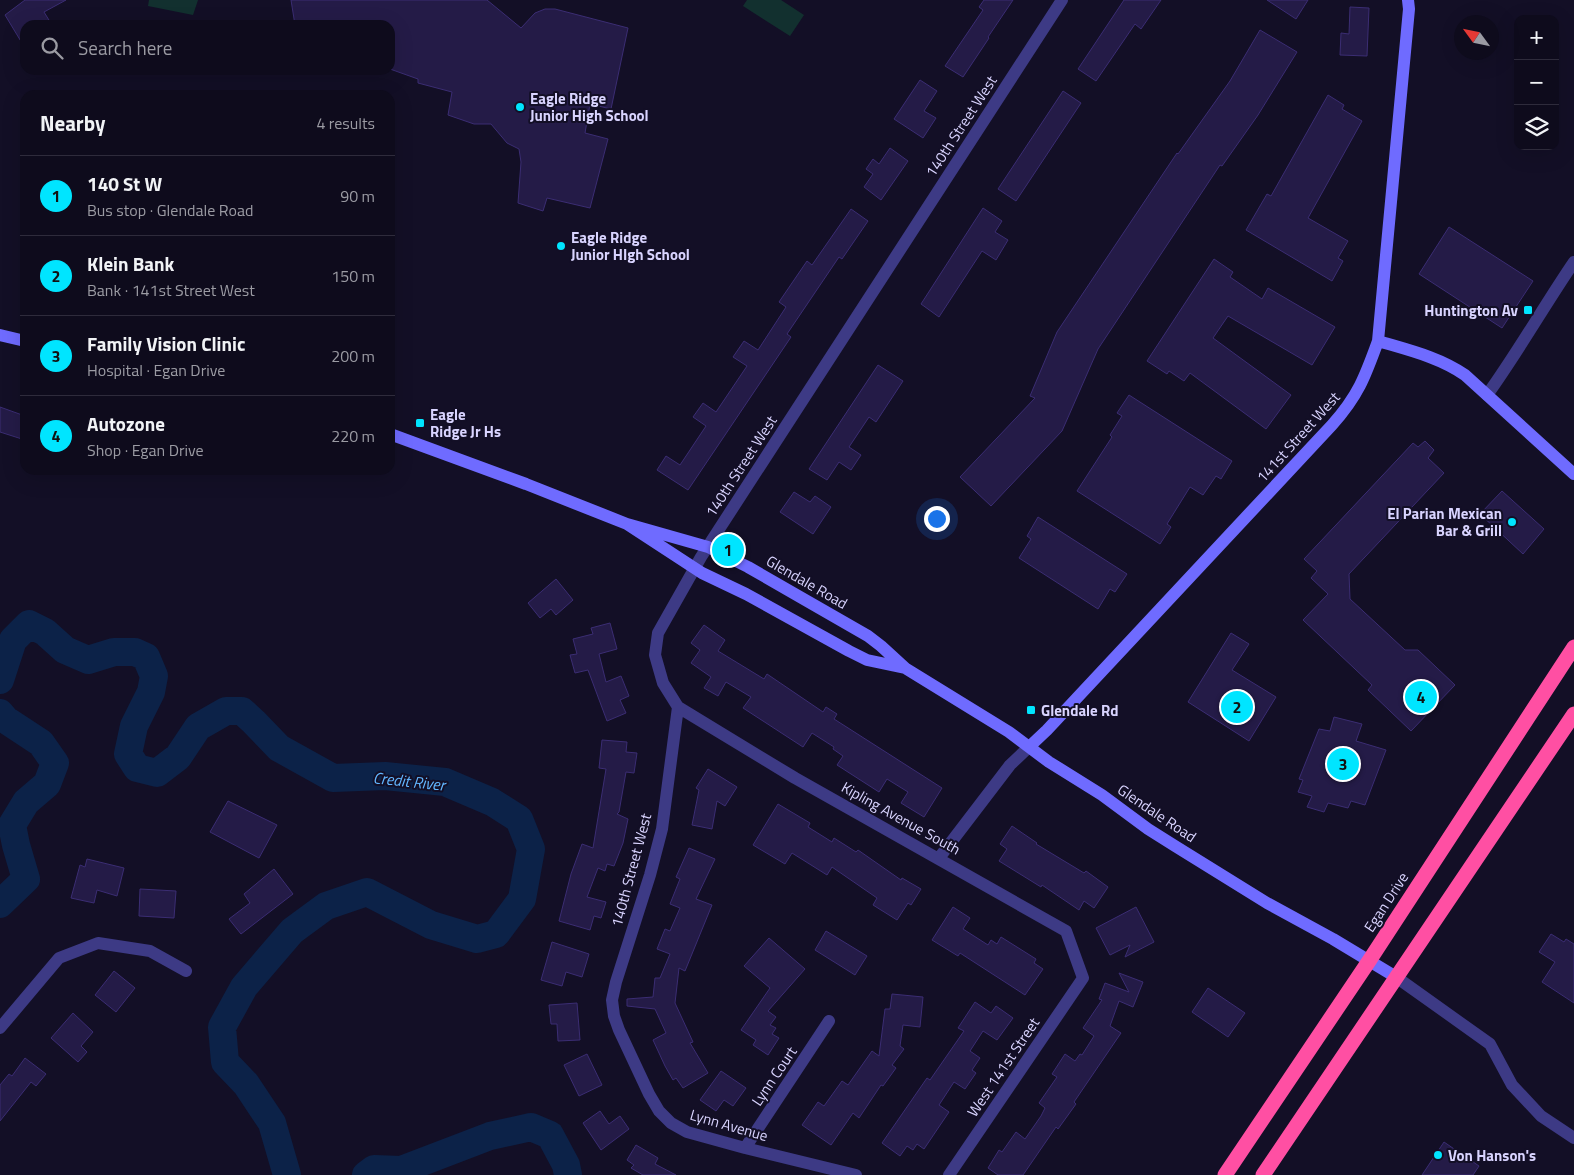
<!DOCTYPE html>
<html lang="en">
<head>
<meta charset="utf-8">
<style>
  :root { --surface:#0e0b1c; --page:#1c1929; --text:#f1f3f6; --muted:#9b9ba3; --line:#2e2b3b; --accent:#00e5ff }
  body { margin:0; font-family:"Titillium Web",sans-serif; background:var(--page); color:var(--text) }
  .controls { position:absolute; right:15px; top:15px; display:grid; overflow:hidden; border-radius:10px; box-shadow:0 5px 20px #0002 }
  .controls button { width:45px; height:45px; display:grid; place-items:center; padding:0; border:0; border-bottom:1px solid var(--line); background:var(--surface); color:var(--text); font:25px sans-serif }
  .compass { position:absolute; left:1454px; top:15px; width:45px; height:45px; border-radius:50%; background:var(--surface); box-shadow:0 5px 20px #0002; rotate:303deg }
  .you { position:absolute; left:936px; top:518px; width:18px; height:18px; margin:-12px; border:4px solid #fff; border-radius:50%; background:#1a73e8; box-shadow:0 0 0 8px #1a73e833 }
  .badge { display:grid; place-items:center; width:32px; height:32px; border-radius:50%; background:var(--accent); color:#111; font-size:16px; font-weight:700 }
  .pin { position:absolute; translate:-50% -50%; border:2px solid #fff; box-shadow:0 1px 5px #0006 }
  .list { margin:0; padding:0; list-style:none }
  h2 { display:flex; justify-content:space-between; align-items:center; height:65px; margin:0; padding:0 20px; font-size:21px }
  h2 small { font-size:16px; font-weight:400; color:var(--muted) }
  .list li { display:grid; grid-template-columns:32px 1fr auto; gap:15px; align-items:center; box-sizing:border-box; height:80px; padding:0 20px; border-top:1px solid var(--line) }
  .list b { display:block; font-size:19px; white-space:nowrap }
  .list p { margin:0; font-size:16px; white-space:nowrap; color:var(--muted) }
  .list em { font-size:16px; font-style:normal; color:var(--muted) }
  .icon { flex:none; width:28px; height:28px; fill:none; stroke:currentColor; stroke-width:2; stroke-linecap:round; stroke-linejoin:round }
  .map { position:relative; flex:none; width:1574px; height:1175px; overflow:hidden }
  .search { position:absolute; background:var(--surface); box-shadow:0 5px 20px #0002; left:20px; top:20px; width:375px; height:55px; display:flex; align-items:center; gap:12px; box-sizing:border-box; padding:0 18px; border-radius:15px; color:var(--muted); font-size:19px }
  .panel { position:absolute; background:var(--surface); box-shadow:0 5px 20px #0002; left:20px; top:90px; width:375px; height:385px; border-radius:15px }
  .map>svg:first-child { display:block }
  .green { fill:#12302f }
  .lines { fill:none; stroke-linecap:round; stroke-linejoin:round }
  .river { stroke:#0c2248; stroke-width:28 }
  .building { fill:#241b47; stroke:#3b2d73 }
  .street { stroke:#3d3a85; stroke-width:12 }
  .secondary { stroke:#6f6bff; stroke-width:12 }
  .highway { stroke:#ff4fa3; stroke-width:15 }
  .poi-dot { fill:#00e5ff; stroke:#130f26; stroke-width:2 }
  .labels { text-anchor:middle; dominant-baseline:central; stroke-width:4; stroke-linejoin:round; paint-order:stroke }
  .poi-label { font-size:15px; font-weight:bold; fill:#d9d4ff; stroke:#130f26; text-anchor:start }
  .street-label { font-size:15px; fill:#d9d4ff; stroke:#130f26 }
  .water-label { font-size:16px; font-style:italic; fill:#62b6ff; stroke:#130f26 }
</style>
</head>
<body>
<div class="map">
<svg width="1574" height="1175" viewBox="0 0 1574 1175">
  <rect width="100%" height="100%" fill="#130f26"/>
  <path class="green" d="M149 0H198L193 15 148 6Z
    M747 0H781L804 15 790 36 743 6Z"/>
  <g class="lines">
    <path class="river" d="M0 680 13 640 29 624 45 632 65 650 88 660 114 652H135L146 657 154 676 151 692 134 726 128 754 137 768 157 773 178 757 198 727 226 711H242L254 722 279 748 333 778 385 776 445 782 492 802 519 819 531 849 522 899 496 934 477 939 431 925 367 892 326 906 292 931 244 987 222 1027 225 1062 246 1084 272 1123 287 1175
      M0 713 6 720 41 743 55 763 47 784 26 802 12 825 16 845 26 879 0 904
      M366 1175 374 1169 401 1170 490 1136 531 1127 550 1135 566 1165 568 1175"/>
  </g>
  <path class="building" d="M25 0H66L44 12 52 25H25V48L5 15Z
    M291 0H487L521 28 535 13 545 9H555L628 28 611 109 590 104 585 133 608 139 590 208 547 198 543 211 518 203 521 162 519 149 507 143 491 124H474L448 115 452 92 418 83V79L390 69V25H295Z
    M984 0H1013L988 37 989 38 963 77 945 66 983 10 979 7Z
    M1124 0H1161L1141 29 1135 24 1096 81 1078 69Z
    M1267 0H1308L1296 19Z
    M1350 7 1369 8 1367 56 1340 55 1341 33 1349 34Z
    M1260 30 1297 52 1258 115 1222 166 1220 165 1098 349 1062 431 991 506 960 477 1035 398 1030 396 1057 332 1177 153 1178 154 1230 81Z
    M920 80 937 91 924 111 936 118 923 138 894 119Z
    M1063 91 1081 103 1016 201 998 189Z
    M1328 95 1344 105 1342 109 1362 121 1308 218 1348 241 1338 258 1343 261 1332 281 1246 230 1267 194 1271 196Z
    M890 148 908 161 881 200 864 187 873 174 866 169 873 159 879 164Z
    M983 208 1002 221 995 232 1008 240 996 260 982 251 939 317 921 304Z
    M851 209 868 221 842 259 839 257 787 334 791 337 688 490 657 470 666 456 680 465 706 426 693 417 703 403 716 412 747 366 733 357 744 341 758 350 786 307 779 302 807 261 812 265Z
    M1449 227 1533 281 1502 328 1419 274Z
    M1214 259 1233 272 1230 277 1262 299 1268 288 1335 327 1312 365 1228 316 1213 338 1291 395 1266 429 1190 373 1184 381 1169 371 1167 374 1147 361Z
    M878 365 903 381 876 422 869 417 849 447 861 455 851 470 839 462 827 480 809 469Z
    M1129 395 1232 461 1221 479 1216 476 1203 495 1190 487 1167 524 1171 527 1160 544 1077 491 1112 437 1110 435 1122 416 1117 413Z
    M0 407 25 416V440L0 432Z
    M1425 441 1434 450 1428 458 1444 473 1349 574 1350 599 1405 650H1418L1455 685 1411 731 1368 690 1372 685 1303 620 1328 594 1311 578 1317 571 1304 559 1413 443 1418 447Z
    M1502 491 1544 529 1523 554 1480 514Z
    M794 492 810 502 815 496 831 507 813 534 780 512Z
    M1038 517 1127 574 1115 592 1110 589 1098 609 1019 558 1031 539 1027 536Z
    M556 579 573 600 556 615 551 609 540 618 528 603Z
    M610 623 617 649 599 654 606 682 621 676 629 696 620 700 626 713 607 721 588 670 575 673 570 655 577 654 573 639 593 634 591 628Z
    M704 625 725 640 718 651 764 679 767 674 823 712 826 707 837 714 834 719 942 788 924 817 901 803 908 792 887 779 879 792 837 765 843 756 833 749 834 747 812 733 803 747 743 708 751 697 726 682 718 696 704 688 711 677 691 663 700 650 691 643Z
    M1231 633 1249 644 1232 670 1276 697 1249 741 1188 702Z
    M1334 717 1362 724 1356 741 1386 750 1365 805 1351 801 1348 808 1328 803 1324 812 1307 807 1312 796 1298 792 1303 780 1299 779 1319 729 1330 731Z
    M602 740 627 742 626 752 637 753 634 773 626 772 619 812 617 814 628 819 623 843 614 866 607 864 605 871 598 868 587 897 606 902 601 918 594 916 590 930 559 921 571 874 582 844 593 848 606 769 599 768Z
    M708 769 737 787 725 806 717 801 712 829 692 825 699 790 696 788Z
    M228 801 277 825 259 858 210 832Z
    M778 804 810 823 808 827 832 842 834 838 856 852 858 850 901 880 902 878 921 889 911 905 908 903 897 920 873 905 877 898 832 867 827 875 792 853 785 864 753 845Z
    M1012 826 1037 843 1036 844 1084 873 1086 871 1108 887 1094 908 1084 901 1079 910 1042 885 1041 887 999 861 1007 849 1000 844Z
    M689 848 715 859 696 899 712 905 685 971 679 968 675 1003 693 1042 690 1043 708 1073 683 1088 676 1078 673 1080 665 1066 653 1040 666 1033 655 1009 627 1006V999L653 997 655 978H660L670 954 657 949 665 929 670 931 680 908 670 904 680 879 676 877Z
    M87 859 124 868 117 896 97 890 94 903 71 898 80 865 85 867Z
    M274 869 293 894 241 934 229 919 250 903 244 894Z
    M140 889 176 891 174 918 139 916Z
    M953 907 970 918 963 929 988 945 991 940 997 944 1001 937 1036 959 1034 963 1043 969 1025 995 960 953 958 956 932 940Z
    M1136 907 1154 942 1125 957 1130 945 1110 955 1096 928Z
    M826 931 867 956 855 975 815 950Z
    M1551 934 1564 942 1566 939 1574 944V1003L1542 982 1555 962 1539 952Z
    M769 938 805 969 768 1011 776 1017 770 1025 776 1028 772 1034 779 1038 768 1055 753 1045 756 1040 741 1030 770 988 744 966Z
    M552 942 589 954 582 977 566 972 562 986 541 980Z
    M114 971 135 988 116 1012 95 995Z
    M1119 973 1143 982 1133 1007 1119 1001 1110 1026 1121 1033 1074 1102 1076 1104 1058 1129 1056 1127 1023 1175H998L988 1168 999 1150 1002 1152 1016 1132 1025 1139 1041 1116 1045 1108 1039 1103 1057 1077 1052 1074 1065 1054 1075 1061 1080 1054 1082 1055 1094 1036 1083 1028 1102 1000 1099 999 1105 983 1129 992Z
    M1208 988 1245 1013 1228 1037 1192 1012Z
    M892 994 923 997 920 1027 903 1025 900 1046 904 1049 892 1065 896 1068 883 1086 881 1085 859 1118 853 1113 831 1145 802 1125 818 1102 824 1106 842 1081 848 1085 872 1051 879 1056 885 1009H890Z
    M975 1002 991 1013 996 1006 1013 1018 997 1040 983 1031 970 1051 980 1058 972 1070 976 1073 965 1089 954 1082 939 1105 949 1112 924 1149 917 1144 913 1150 907 1146 900 1156 882 1143 927 1078 930 1080 964 1031 958 1028Z
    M577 1003 580 1040 558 1041 557 1024H551L549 1005Z
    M73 1013 93 1032 81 1046 87 1052 78 1062 51 1038Z
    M587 1054 602 1085 579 1096 564 1065Z
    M25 1058 46 1074 36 1086 31 1082 0 1121V1085L9 1074 12 1076Z
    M721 1071 746 1088 733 1106 724 1100 716 1111 700 1100Z
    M600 1111 609 1124 620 1116 629 1129 601 1150 583 1123Z
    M1444 1142 1479 1166 1473 1175H1422Z
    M636 1145 658 1158 655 1164 676 1175H643L631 1168 634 1165 627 1160Z"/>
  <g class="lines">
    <path class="street" d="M1487 395C1518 352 1544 306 1574 262
      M678 707 795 778 1066 931 1083 978 949 1175
      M939 858 1010 765 1029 747
      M1396 977 1490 1044 1512 1085 1541 1116 1574 1138
      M0 1028 59 958 98 943 150 951 186 971
      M745 1148 829 1021
      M856 1175 745 1148 687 1132 671 1123 659 1111 649 1094 619 1030 614 1016 612 1000 616 982 650 875 662 829 678 707 663 683 655 655 658 633 701 557 1062 0"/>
    <path class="secondary" d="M0 335 25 341
      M1378 341C1408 350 1439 357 1465 375L1574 474
      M390 434 526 484 627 524 708 547 748 567 868 636 881 646 905 668 867 660 849 651 746 594 702 573 627 524
      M905 668 1009 732 1049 762 1102 795 1148 829 1175 846 1267 903 1333 939 1396 977
      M1029 747 1047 730 1332 425C1358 396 1365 377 1378 341L1409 9 1408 0"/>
    <path class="highway" d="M1225 1175 1369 961 1574 647
      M1263 1175 1574 714"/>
  </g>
  <g class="poi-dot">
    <circle cx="520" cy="107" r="5"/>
    <circle cx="561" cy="246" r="5"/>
    <rect x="1523" y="305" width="10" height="10" rx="2.5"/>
    <rect x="415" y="418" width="10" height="10" rx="2.5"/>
    <circle cx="1512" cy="522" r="5"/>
    <rect x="1026" y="705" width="10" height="10" rx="2.5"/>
    <circle cx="1438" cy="1155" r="5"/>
  </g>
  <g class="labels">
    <g class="poi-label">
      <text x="530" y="98">Eagle Ridge<tspan x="530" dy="17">Junior High School</tspan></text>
      <text x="571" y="237">Eagle Ridge<tspan x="571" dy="17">Junior HIgh School</tspan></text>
      <text x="1518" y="310" text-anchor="end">Huntington Av</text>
      <text x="430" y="414">Eagle<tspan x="430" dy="17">Ridge Jr Hs</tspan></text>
      <text x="1502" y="513" text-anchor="end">El Parian Mexican<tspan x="1502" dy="17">Bar &amp; Grill</tspan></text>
      <text x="1041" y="710">Glendale Rd</text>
      <text x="1448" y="1155">Von Hanson's</text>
    </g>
    <g class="street-label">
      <text transform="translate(961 126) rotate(-57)">140th Street West</text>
      <text transform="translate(1298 437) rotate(-48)">141st Street West</text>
      <text transform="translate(741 466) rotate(-57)">140th Street West</text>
      <text transform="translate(807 582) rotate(30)">Glendale Road</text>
      <text transform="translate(1157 813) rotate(34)">Glendale Road</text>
      <text transform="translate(901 818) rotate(29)">Kipling Avenue South</text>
      <text transform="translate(631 870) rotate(-75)">140th Street West</text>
      <text transform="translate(1386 902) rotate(-57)">Egan Drive</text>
      <text transform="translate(1003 1067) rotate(-56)">West 141st Street</text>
      <text transform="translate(774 1076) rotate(-56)">Lynn Court</text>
      <text transform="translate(729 1125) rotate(16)">Lynn Avenue</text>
    </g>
    <g class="water-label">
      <text transform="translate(409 781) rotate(6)">Credit River</text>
    </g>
  </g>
</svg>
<div class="controls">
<button>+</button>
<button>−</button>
<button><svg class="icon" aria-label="layers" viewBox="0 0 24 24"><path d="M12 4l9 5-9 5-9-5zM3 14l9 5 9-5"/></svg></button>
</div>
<svg class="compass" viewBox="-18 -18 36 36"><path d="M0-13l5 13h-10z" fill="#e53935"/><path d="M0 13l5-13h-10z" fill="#9b9ba3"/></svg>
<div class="you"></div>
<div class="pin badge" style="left:728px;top:550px">1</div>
<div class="pin badge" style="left:1237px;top:707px">2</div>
<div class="pin badge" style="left:1343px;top:764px">3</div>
<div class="pin badge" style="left:1421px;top:697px">4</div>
<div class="search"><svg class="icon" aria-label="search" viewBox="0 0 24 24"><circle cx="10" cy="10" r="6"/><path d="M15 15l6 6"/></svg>Search here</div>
<section class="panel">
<h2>Nearby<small>4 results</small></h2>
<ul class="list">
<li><span class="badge">1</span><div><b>140 St W</b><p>Bus stop · Glendale Road</p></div><em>90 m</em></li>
<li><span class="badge">2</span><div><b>Klein Bank</b><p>Bank · 141st Street West</p></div><em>150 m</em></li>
<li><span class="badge">3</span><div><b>Family Vision Clinic</b><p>Hospital · Egan Drive</p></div><em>200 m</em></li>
<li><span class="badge">4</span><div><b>Autozone</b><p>Shop · Egan Drive</p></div><em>220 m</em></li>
</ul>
</section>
</div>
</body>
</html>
